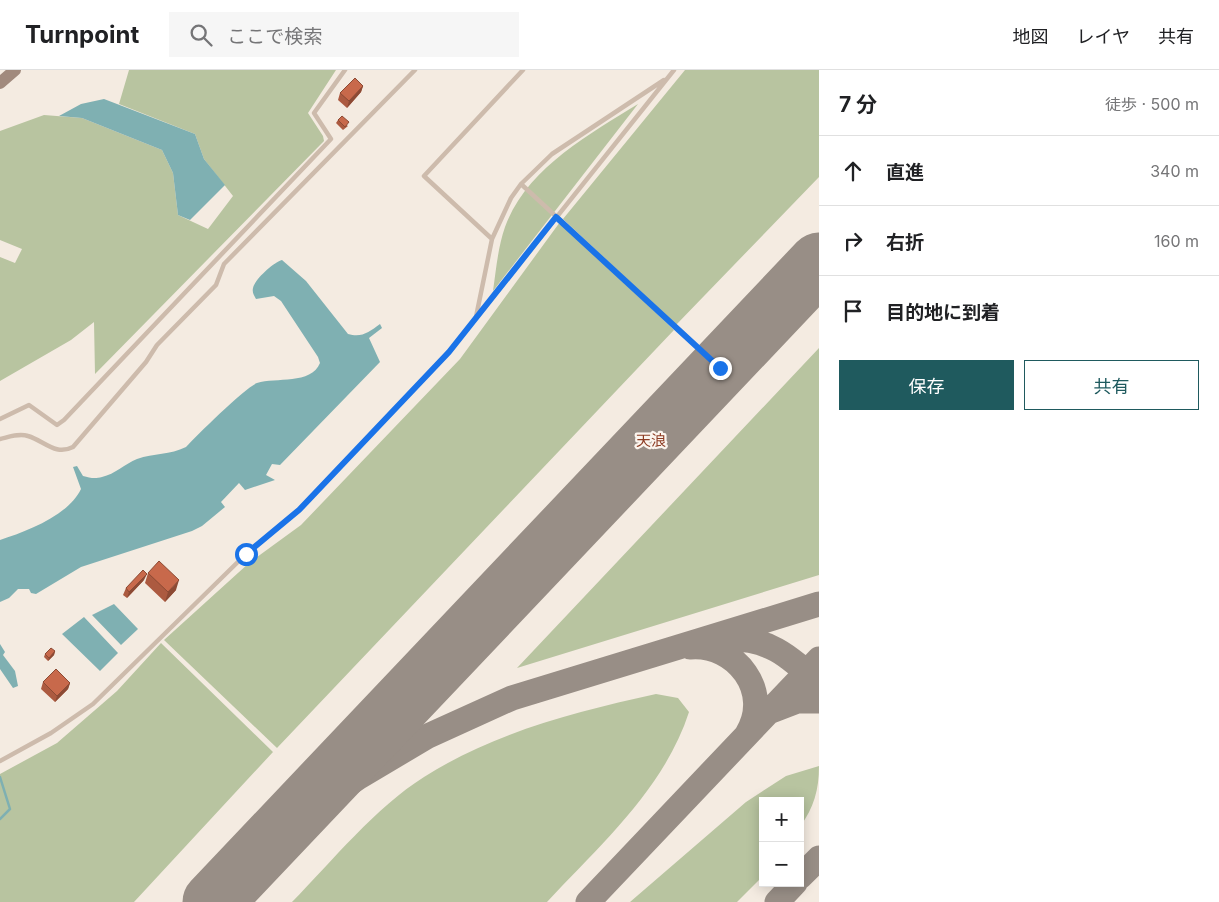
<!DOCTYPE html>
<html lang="ja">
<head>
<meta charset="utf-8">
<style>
  :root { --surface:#fff; --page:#f6f6f6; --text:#202124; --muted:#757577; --line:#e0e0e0; --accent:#1f5a5e }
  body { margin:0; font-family:Inter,"Noto Sans JP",sans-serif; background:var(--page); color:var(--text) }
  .controls { position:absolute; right:15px; bottom:15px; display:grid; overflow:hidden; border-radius:0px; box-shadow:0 2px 12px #0003 }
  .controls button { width:45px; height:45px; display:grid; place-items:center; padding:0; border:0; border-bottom:1px solid var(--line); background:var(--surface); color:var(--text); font:25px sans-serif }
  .stop { position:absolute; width:15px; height:15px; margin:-11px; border:4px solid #1a73e8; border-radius:50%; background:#fff }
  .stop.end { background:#1a73e8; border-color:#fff; box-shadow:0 1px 5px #0008 }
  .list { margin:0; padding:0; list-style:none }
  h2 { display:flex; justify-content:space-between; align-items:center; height:65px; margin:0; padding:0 20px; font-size:21px }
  h2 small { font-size:16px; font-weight:400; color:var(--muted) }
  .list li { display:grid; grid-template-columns:32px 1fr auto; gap:15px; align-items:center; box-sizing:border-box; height:70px; padding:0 20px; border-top:1px solid var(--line) }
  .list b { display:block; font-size:19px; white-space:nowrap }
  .list em { font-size:16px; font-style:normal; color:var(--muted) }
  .actions { display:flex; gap:10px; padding:15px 20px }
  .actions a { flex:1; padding:11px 0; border:1px solid var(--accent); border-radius:0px; text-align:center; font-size:18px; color:var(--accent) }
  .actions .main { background:var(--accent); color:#fff }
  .icon { flex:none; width:28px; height:28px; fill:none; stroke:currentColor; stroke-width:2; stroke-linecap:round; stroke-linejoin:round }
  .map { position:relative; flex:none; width:819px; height:832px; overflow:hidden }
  header { display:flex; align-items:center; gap:30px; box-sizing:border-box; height:70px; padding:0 25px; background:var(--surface); border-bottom:1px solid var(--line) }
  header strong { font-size:24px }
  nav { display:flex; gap:28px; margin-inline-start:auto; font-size:18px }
  .search { width:350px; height:45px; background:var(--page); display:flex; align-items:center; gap:12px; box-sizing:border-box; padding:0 18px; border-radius:0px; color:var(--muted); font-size:19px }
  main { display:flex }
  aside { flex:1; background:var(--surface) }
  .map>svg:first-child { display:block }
  .green { fill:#b8c4a0 }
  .water { fill:#7fb0b2 }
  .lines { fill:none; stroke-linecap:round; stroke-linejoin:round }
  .stream { stroke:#7fb0b2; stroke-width:2.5 }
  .taxiway { stroke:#988e86; stroke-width:25 }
  .runway { stroke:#988e86; stroke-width:61 }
  .lane { stroke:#cdbbac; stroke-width:4.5 }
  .secondary { stroke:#a18a7d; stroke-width:12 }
  .wall { fill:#ac5a40 }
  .shaded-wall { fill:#8c4a34 }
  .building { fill:#c8694b; stroke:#8c4a34 }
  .route { stroke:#1a73e8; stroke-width:6 }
  .labels { text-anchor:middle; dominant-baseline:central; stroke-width:4.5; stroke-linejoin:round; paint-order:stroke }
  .quarter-label { font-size:15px; fill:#8c3b22; stroke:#fbf5ee }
</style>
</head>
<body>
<header>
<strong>Turnpoint</strong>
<div class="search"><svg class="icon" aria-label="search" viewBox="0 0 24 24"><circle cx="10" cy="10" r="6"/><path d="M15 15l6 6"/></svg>ここで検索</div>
<nav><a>地図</a><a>レイヤ</a><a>共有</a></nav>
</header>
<main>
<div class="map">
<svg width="819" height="832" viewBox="0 0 819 832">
  <rect width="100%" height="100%" fill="#f4ebe1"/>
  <path class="green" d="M129 0H336L308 43 323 66 324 71 95 304 94 252 71 270 0 311V187L15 193 22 179 0 170V61L44 45 82 48 162 80 173 103 178 145 208 159 233 126 204 89 195 64 119 34Z
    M685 0H819V107L676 255 563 149Z
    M638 34 493 221C496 200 498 177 505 157 526 99 588 65 638 34Z
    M560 152 674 260 277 678 164 570 249 493 301 455 460 289Z
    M819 278V505L517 598Z
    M161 573 273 682 134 832H0V704L57 673 117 621Z
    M656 624 678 628 689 642C664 719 601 774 547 832H292C332 791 376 737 424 707 495 662 575 642 656 624Z
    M819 696C819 720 814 737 800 757V731H763V806L737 832H630L746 732 786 706Z"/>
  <path class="water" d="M104 29 195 64 204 89 225 115 190 150 178 145 173 103 162 80 82 48 59 46 81 34Z
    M282 190 306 211 348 264C362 268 369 262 380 254L382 258 369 268 380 292 280 395 272 394 266 405 275 410 245 420 239 413 221 432 225 437 202 456 192 461 81 497 36 524 31 523 29 519H18L9 528 0 532V470C27 461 68 446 81 419L73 397 77 396 83 406C90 408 95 409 102 407 115 404 125 394 137 389 154 383 170 385 186 377 196 366 246 317 257 313 276 307 311 315 320 293L318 287 281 231 274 226 256 229C254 225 252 223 253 218 255 209 274 192 282 190Z
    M114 534 138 559 121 575 92 545Z
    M84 547 118 583 100 601 62 564Z
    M0 574 5 582 3 585 15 601 18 616 13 618 0 599Z"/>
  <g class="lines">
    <path class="stream" d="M0 749 10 739 0 707"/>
    <path class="taxiway" d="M724 569C768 567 788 585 819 614
      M690 577C736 573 773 622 747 664
      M771 641 797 631H819
      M280 761 359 707 428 666 512 628 819 534
      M800 807 819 788
      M588 832 819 589
      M777 832 795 813"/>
    <path class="runway" d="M213 832 819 193"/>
    <path class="lane" d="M521 114 720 298
      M492 169 424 106 523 0
      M476 247 492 169 511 128 521 114 552 84 664 10
      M0 349 29 335 57 355 64 350 331 69 314 43 345 0
      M0 369C9 367 19 363 28 366 45 371 55 386 73 377L146 292 157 275 216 215 224 194 415 0
      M0 691 51 663 93 634 246 484 299 440 449 282 674 0"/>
    <path class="secondary" d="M0 13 15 0"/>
  </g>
  <path class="wall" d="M363 16 361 22 347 38 338 30 340 23Z
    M338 50 348 56 343 60 336 53Z
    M148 503 176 520 165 532 145 513Z
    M144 510 127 528 123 525 126 518Z
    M55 581 54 585 48 591 44 587 45 584Z
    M43 612 70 613 68 619 55 632 41 619Z"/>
  <path class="shaded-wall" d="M363 16 361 22 347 38 349 31Z
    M147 504 144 510 127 528 129 522Z
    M179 510 176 520 165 532 168 522Z
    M55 581 54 585 48 591 49 588Z
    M70 613 68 619 55 632 57 626Z"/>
  <path class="building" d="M355 8 363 16 349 31 340 23Z
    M342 46 349 52 345 57 338 50Z
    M159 491 179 510 168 522 148 503Z
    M143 500 147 504 129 522 126 518Z
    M51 578 55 581 49 588 45 584Z
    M56 599 70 613 57 626 43 612Z"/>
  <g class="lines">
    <path class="route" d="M246 484 299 440 449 282 556 147 720 298"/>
  </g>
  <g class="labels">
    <g class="quarter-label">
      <text x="651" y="370">天浪</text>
    </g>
  </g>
</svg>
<div class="controls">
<button>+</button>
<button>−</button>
</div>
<div class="stop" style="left:246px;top:484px"></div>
<div class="stop end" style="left:720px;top:298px"></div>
</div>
<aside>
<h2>7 分<small>徒歩 · 500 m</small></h2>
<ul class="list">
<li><svg class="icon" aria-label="ahead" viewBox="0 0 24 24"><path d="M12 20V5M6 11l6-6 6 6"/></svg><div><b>直進</b></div><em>340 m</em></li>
<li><svg class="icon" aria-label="right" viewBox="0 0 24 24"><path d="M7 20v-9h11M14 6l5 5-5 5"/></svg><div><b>右折</b></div><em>160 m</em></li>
<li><svg class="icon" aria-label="arrive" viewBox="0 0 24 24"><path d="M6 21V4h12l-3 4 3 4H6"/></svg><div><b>目的地に到着</b></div></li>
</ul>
<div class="actions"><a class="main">保存</a><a>共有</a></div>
</aside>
</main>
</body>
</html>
